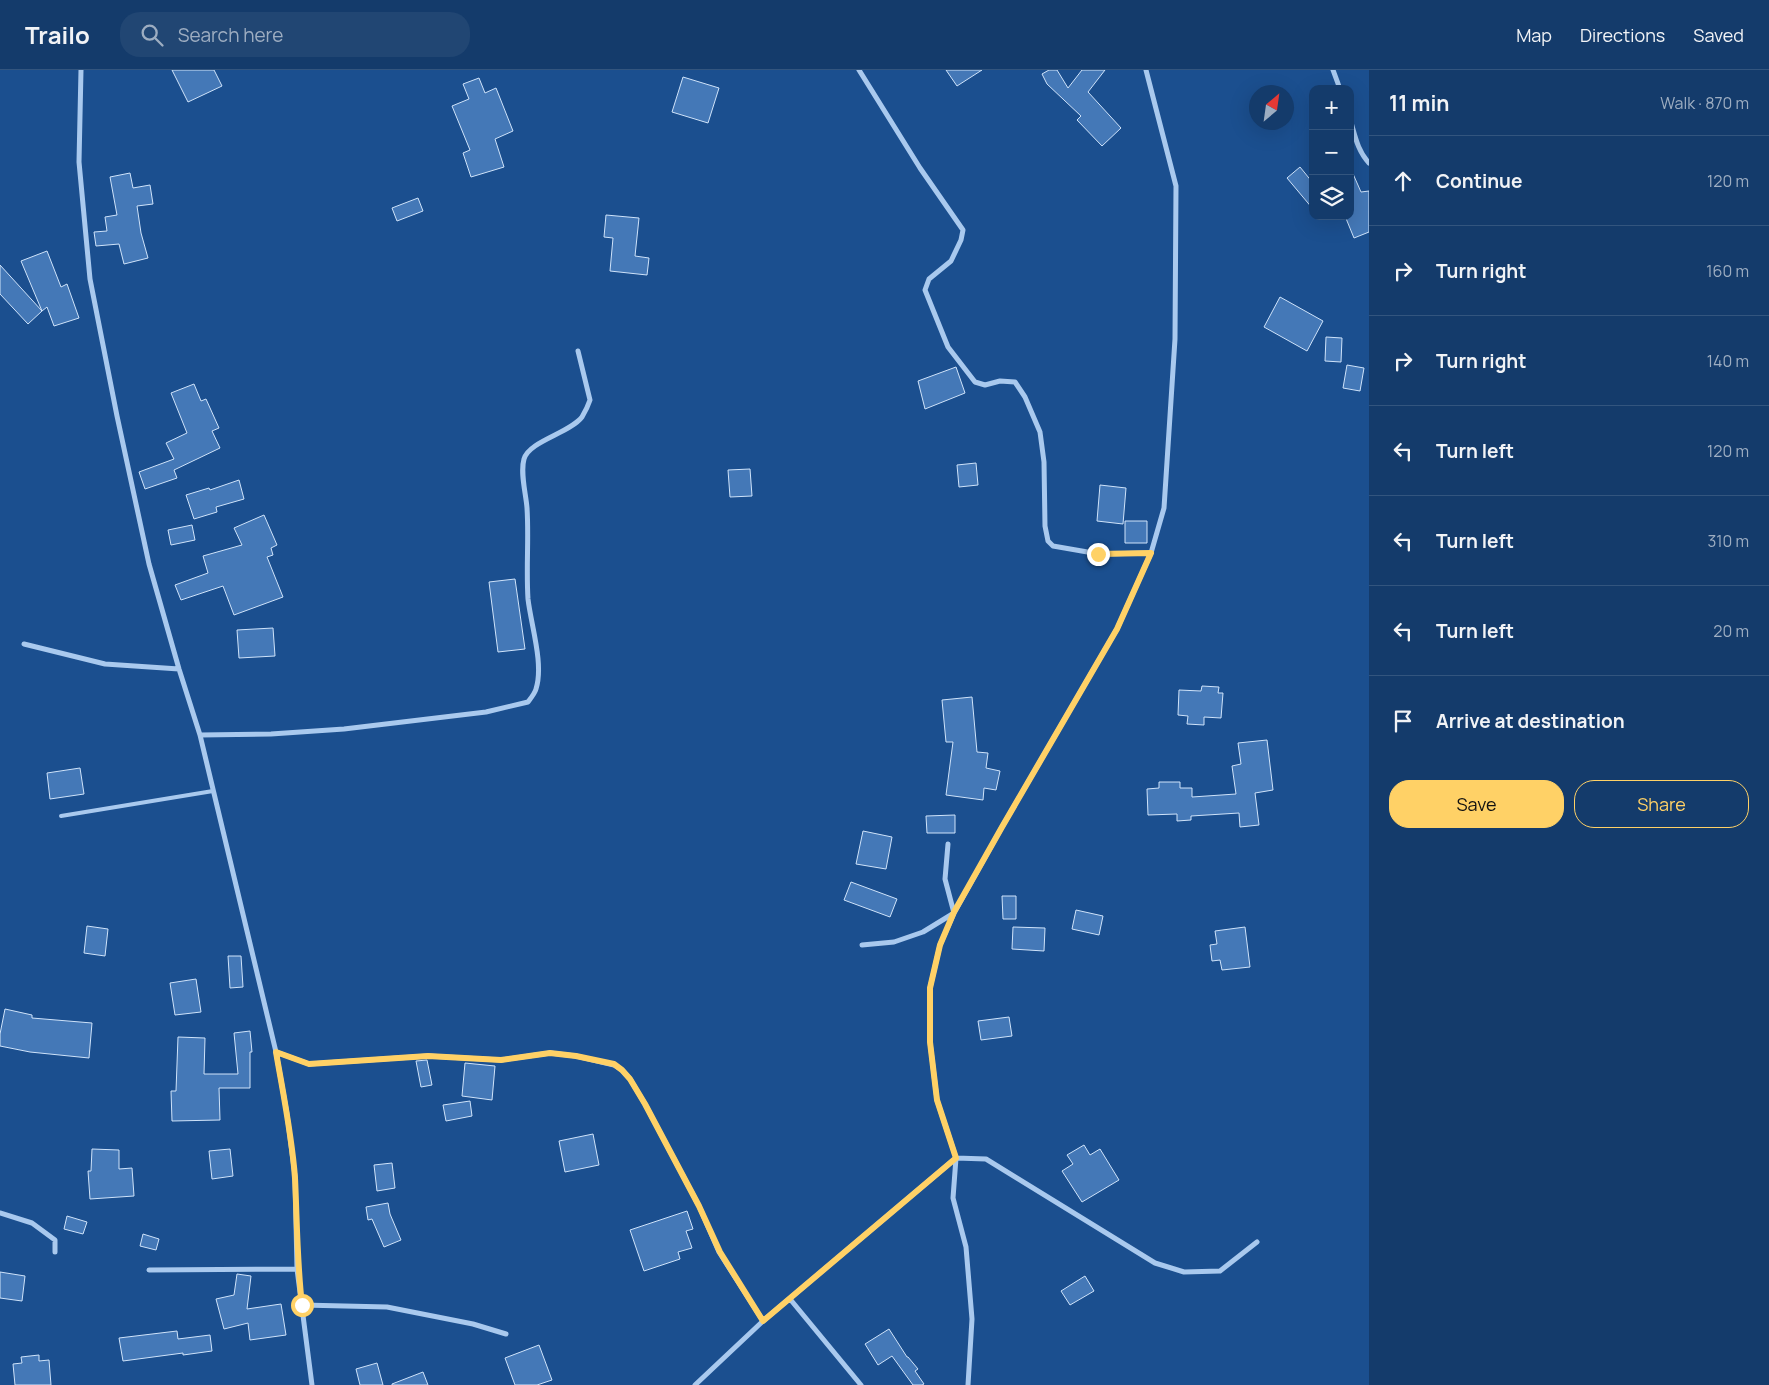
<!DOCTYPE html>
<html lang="en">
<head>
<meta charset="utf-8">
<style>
  :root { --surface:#143b6b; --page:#214673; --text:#f1f3f6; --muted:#9dadc1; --line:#33557e; --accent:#ffd166 }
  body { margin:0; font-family:Manrope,sans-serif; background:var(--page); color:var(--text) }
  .controls { position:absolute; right:15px; top:15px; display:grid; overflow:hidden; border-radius:10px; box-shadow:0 5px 20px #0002 }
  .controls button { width:45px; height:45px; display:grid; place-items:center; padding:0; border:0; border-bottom:1px solid var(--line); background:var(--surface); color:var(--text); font:25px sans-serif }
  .compass { position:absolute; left:1249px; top:15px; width:45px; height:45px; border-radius:50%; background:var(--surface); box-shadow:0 5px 20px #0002; rotate:29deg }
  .stop { position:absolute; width:15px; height:15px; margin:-11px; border:4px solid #ffd166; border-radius:50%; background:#fff }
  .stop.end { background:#ffd166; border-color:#fff; box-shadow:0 1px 5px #0008 }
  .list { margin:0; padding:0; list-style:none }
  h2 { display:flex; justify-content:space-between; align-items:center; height:65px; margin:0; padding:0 20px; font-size:21px }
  h2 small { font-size:16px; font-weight:400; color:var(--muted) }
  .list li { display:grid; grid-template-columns:32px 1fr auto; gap:15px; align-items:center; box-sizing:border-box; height:90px; padding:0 20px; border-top:1px solid var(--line) }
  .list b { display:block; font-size:19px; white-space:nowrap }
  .list em { font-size:16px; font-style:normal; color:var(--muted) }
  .actions { display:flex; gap:10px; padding:15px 20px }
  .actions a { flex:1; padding:11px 0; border:1px solid var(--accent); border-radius:20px; text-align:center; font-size:18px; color:var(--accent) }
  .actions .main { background:var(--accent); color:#111 }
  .icon { flex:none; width:28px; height:28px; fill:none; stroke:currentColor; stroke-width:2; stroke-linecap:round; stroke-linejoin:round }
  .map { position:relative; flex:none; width:1369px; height:1315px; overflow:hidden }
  header { display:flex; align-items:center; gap:30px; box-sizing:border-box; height:70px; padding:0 25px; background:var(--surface); border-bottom:1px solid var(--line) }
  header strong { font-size:24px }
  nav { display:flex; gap:28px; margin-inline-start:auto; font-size:18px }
  .search { width:350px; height:45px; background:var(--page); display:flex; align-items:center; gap:12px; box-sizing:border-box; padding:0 18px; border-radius:20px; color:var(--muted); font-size:19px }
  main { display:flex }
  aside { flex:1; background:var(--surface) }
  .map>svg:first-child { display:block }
  .building { fill:#4478b7; stroke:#cfe3fa }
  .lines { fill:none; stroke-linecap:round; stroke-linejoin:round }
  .lane { stroke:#a9c9ee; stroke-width:4 }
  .street { stroke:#a9c9ee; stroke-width:5 }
  .route { stroke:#ffd166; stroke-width:6 }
</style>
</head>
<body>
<header>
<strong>Trailo</strong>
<div class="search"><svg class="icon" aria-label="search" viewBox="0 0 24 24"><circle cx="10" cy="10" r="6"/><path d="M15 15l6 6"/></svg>Search here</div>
<nav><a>Map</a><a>Directions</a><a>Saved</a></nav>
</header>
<main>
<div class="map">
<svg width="1369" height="1315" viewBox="0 0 1369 1315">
  <rect width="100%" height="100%" fill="#1b4f8f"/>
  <path class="building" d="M172 0H214L222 16 188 32Z
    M946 0H982L957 16Z
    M1049 0H1057L1068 18 1082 0H1105L1088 22 1121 58 1102 76 1077 50 1081 46 1047 14 1042 4Z
    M683 7 719 18 708 53 672 42Z
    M479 8 485 23 496 18 513 61 495 69 504 97 471 107 463 83 470 80 452 36 469 29 463 14Z
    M1300 97 1313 113V139L1287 108Z
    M1350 97 1361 122 1369 121V162L1354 168 1345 146H1350Z
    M130 103 133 118 150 115 153 134 137 136 141 163 148 188 124 194 119 174 96 176 94 162 107 161 105 147 117 145 110 107Z
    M418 128 423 141 397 151 392 138Z
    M606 145 639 148 635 186 649 188 647 205 610 201 613 168 604 167Z
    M47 181 61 217 67 214 79 248 54 256 47 237 42 241 21 191Z
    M0 195 42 241 28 254 0 224Z
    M1280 227 1323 251 1307 281 1264 257Z
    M1326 267 1342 268 1341 292 1325 291Z
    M1347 295 1364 298 1360 321 1343 318Z
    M956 297 965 323 925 339 918 311Z
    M194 314 201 331 206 329 219 358 212 361 220 378 174 400 177 408 145 419 139 402 174 389 166 373 187 363 171 323Z
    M976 393 978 415 959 417 957 395Z
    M750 399 752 426 730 427 728 400Z
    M239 410 244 429 216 437 217 442 194 449 186 425 209 418 210 420Z
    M1100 415 1126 418 1123 454 1097 451Z
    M264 445 277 475 271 478 273 485 267 487 283 527 234 545 223 516 181 530 175 515 208 503 203 486 242 475 234 458Z
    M1125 451H1147V473H1125Z
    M192 455 195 470 171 475 168 460Z
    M515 509 525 579 498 582 489 512Z
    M273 558 275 586 239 588 237 560Z
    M1202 616 1219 617 1218 623H1223L1221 648 1204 647V655L1187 654 1188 646 1178 645 1179 620 1201 621Z
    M972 627 977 682 988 683 986 698 1000 701 996 720 984 718 983 730 946 725 953 672H946L942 630Z
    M1267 670 1273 720 1255 723 1259 755 1240 757 1239 743 1191 746V750L1177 751V744L1148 745 1147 719 1159 718V712H1180V718H1192V727L1236 724 1232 696 1241 694 1238 673Z
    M80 698 84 724 50 729 47 703Z
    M955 745V763H927L926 746Z
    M863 761 892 767 886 799 856 794Z
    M851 812 897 829 890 847 844 830Z
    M1002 826H1016V849H1003Z
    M1076 840 1103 846 1099 865 1072 859Z
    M87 856 108 859 105 886 84 883Z
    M1013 857 1045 858 1044 881 1012 879Z
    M1245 857 1250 897 1222 900 1220 890 1212 891 1210 875 1217 874 1215 861Z
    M228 886H241L243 917 230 918Z
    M196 909 201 942 175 945 170 913Z
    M5 939 32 945V948L92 953 89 988 30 982 0 976V964Z
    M1009 947 1012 966 981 970 978 951Z
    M250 961 252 982H250V1018H219L220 1050 172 1051 171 1021H176L178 967 205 968 204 1004H238L234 963Z
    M427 990 432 1015 421 1017 416 991Z
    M465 993 495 996 492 1030 462 1026Z
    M470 1031 472 1046 446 1051 443 1035Z
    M593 1064 599 1095 565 1102 559 1071Z
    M1084 1075 1090 1085 1100 1079 1119 1110 1082 1132 1062 1101 1073 1094 1067 1085Z
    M92 1079 119 1080V1099L132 1098 134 1126 90 1129 88 1101H91Z
    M230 1079 233 1106 212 1109 209 1081Z
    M392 1093 395 1118 377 1121 374 1095Z
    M388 1133 390 1144 401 1170 384 1177 372 1149 368 1150 366 1137Z
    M687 1141 693 1159 686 1161 692 1178 678 1182 680 1189 644 1201 630 1160Z
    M67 1146 87 1152 83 1164 64 1159Z
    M143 1164 159 1169 156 1180 140 1176Z
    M0 1202 25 1206 22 1231 0 1228Z
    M237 1204 251 1206 247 1239 281 1234 286 1265 250 1270 248 1253 224 1259 216 1229 234 1225Z
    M1085 1206 1094 1221 1070 1235 1061 1221Z
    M889 1259 907 1287H908L918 1299 915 1301 924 1314 922 1315H913L892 1286 878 1295 865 1274Z
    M177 1261 178 1269 210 1265 212 1281 183 1285V1283L123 1291 119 1268Z
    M539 1275 552 1310 537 1315H515L505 1288Z
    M39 1285V1291L49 1290 51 1315H15L13 1294 22 1293 21 1287Z
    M377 1293 383 1315H360L356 1299Z
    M423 1302 428 1315H392V1314Z"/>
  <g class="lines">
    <path class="lane" d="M61 746 213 721"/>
    <path class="street" d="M81 0 79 92 90 209 117 346 149 494 179 599 200 665 276 982 287 1044 295 1106 297 1199 312 1315
      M859 0 920 98 963 160 961 170 951 191 929 209 925 220 948 277 975 312 985 315 1000 311 1015 312 1025 327 1040 362 1044 392 1045 456 1048 471 1053 476 1099 484 1151 483
      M1333 0 1340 19
      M1350 49C1355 65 1357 80 1369 93
      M24 574 105 594 179 599
      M200 665 271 664 344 659 486 642 528 632C531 628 535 623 536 619 544 594 531 555 528 529 526 498 529 468 527 438 526 424 520 403 524 389 529 371 570 363 582 347 585 342 588 336 590 330L578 281
      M862 875 894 872 923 862 954 843 945 809 948 774
      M276 982 309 994 428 986 501 990 550 983 576 986 614 995 622 1000 630 1009 645 1034 699 1136 719 1182 763 1251
      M0 1143 32 1153 55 1170V1182
      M149 1200 297 1199
      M790 1229 861 1315
      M302 1235 387 1237 473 1254 506 1264
      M695 1315 763 1251 956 1088 986 1089 1155 1193 1184 1202 1220 1201 1257 1172
      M968 1315 972 1249 966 1177 953 1128 956 1088 937 1030 930 972V918L940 875 954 843 1002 757 1117 559 1151 483 1164 438 1175 269 1176 116 1146 0"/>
  </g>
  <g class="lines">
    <path class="route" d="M302 1235C297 1192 297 1150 295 1108 292 1066 283 1023 276 982L309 994 428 986 501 990 550 983 576 986 614 994 622 1000 630 1009 645 1034 699 1136 720 1182 763 1251 956 1088 937 1030 930 972V918L940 875 954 842 1002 757 1117 559 1151 483 1098 484"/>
  </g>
</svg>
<div class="controls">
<button>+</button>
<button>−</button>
<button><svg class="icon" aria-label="layers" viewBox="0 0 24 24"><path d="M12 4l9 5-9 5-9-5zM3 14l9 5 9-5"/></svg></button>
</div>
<svg class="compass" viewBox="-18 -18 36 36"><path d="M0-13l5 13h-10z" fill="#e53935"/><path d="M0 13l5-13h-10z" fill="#9dadc1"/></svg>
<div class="stop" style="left:302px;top:1235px"></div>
<div class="stop end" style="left:1098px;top:484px"></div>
</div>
<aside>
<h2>11 min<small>Walk · 870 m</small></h2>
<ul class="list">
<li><svg class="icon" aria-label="ahead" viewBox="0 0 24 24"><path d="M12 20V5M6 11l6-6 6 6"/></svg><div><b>Continue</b></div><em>120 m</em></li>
<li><svg class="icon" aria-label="right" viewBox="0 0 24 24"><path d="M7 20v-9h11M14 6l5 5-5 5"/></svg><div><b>Turn right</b></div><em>160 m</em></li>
<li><svg class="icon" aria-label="right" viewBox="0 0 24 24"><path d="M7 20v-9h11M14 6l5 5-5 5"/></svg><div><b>Turn right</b></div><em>140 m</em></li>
<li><svg class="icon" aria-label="left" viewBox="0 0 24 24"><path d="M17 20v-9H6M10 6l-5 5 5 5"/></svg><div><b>Turn left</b></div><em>120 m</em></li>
<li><svg class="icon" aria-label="left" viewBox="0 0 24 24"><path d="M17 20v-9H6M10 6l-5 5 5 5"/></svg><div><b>Turn left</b></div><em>310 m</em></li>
<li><svg class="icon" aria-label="left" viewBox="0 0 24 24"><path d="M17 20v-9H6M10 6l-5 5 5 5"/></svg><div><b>Turn left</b></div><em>20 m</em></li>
<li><svg class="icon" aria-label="arrive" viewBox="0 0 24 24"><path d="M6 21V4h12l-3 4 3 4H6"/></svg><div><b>Arrive at destination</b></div></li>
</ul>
<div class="actions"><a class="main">Save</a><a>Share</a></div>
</aside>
</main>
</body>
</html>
